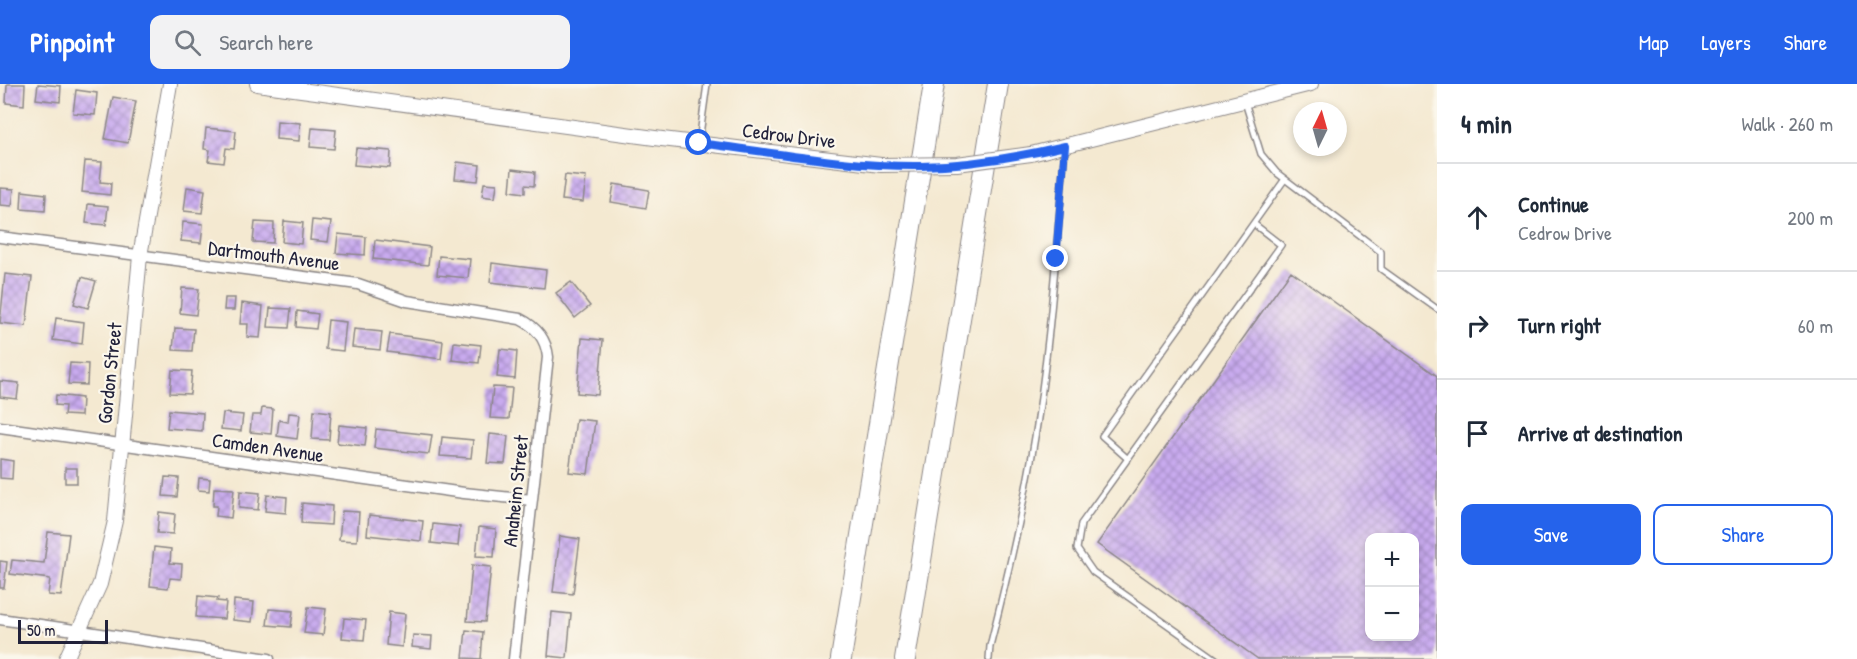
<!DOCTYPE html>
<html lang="en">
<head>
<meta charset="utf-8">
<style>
  :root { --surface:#fff; --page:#f2f2f3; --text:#1f2937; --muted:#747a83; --line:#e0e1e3; --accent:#2563eb }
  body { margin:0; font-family:"Patrick Hand",sans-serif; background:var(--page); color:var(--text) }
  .controls { position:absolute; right:18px; bottom:18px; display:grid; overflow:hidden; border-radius:12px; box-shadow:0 3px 9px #0003 }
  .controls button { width:54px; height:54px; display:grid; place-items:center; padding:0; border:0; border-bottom:2px solid var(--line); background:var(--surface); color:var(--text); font:30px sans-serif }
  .compass { position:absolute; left:1293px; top:18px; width:54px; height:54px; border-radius:50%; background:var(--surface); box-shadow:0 3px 9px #0003; rotate:5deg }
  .scale { position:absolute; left:18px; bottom:15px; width:90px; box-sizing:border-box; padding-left:6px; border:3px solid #22223b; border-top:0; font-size:16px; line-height:21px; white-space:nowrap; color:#22223b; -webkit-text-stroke:4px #fbf7ec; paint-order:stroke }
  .stop { position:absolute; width:18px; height:18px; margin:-14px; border:4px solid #2563eb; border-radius:50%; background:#fff }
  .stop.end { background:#2563eb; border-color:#fff; box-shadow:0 2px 6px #0008 }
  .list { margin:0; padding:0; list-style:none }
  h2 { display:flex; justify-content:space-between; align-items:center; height:78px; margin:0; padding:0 24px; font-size:26px }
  h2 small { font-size:20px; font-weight:400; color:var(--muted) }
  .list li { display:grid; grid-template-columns:39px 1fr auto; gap:18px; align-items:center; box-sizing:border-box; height:108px; padding:0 24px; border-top:2px solid var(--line) }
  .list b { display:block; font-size:22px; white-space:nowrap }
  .list p { margin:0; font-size:20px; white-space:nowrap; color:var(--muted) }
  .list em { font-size:20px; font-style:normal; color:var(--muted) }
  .actions { display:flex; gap:12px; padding:18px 24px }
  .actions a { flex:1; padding:14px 0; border:2px solid var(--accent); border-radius:12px; text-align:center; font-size:21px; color:var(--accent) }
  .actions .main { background:var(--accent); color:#fff }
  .icon { flex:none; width:33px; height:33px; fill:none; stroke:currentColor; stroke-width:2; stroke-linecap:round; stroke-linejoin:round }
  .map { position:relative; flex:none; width:1437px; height:575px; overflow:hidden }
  header { display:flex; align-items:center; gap:36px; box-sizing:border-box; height:84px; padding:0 30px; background:var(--accent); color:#fff }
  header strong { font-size:28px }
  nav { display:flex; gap:33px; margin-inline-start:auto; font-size:21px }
  .search { width:420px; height:54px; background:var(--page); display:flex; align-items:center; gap:15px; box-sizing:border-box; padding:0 21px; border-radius:12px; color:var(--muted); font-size:22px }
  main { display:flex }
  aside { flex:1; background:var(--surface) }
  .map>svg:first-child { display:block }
  .building { fill:url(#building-cross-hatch); fill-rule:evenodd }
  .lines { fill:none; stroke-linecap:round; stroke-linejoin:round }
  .service-casing { stroke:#8b8686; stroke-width:8 }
  .minor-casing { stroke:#8b8686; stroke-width:13 }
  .tertiary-casing { stroke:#8b8686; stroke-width:16 }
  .motorway-casing { stroke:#8b8686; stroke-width:22 }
  .service { stroke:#fff; stroke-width:5 }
  .minor { stroke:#fff; stroke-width:10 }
  .tertiary { stroke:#fff; stroke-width:14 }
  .motorway { stroke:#fff; stroke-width:20 }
  .tertiary-bridge-casing { stroke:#8b8686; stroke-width:16; stroke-linecap:butt }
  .tertiary-bridge { stroke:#fff; stroke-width:14 }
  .route { stroke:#2563eb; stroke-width:8 }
  .labels { text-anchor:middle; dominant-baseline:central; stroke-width:4.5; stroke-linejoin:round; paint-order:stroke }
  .street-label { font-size:20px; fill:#22223b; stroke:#fbf7ec }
</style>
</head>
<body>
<header>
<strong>Pinpoint</strong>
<div class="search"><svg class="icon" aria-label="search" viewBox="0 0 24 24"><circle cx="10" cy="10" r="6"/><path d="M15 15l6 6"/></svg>Search here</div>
<nav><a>Map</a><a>Layers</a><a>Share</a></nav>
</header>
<main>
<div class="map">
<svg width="1437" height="575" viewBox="0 0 1437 575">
  <defs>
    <pattern id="building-cross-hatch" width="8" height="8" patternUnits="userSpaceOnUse" patternTransform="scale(1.5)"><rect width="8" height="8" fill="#c9abef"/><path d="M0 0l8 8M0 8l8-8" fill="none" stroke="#a38bc3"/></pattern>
  </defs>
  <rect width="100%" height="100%" fill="#fbf7ec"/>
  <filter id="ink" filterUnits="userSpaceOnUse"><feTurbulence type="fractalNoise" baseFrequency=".0167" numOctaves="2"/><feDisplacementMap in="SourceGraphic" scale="12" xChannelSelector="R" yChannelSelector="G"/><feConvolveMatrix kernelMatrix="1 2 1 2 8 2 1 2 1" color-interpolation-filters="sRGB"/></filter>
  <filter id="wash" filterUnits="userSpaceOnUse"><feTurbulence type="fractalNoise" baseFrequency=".008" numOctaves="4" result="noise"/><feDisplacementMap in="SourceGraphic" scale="24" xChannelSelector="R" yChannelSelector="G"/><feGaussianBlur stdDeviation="1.35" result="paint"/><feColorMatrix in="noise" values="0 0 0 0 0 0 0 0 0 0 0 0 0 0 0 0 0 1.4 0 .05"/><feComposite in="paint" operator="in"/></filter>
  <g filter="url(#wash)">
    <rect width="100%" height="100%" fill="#f4e9d1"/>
    <g id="blocks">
      <path class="building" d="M7 0H25L24 21 6 19Z
        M38 0 61 2 60 18 36 15Z
        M76 6 97 9 95 31 73 29Z
        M113 13 136 17 128 59 105 55Z
        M277 37 300 39 299 57 276 55Z
        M206 44 236 47 234 65 226 64 224 79 208 77 210 66 204 65Z
        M312 44 336 46 334 65 310 63Z
        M356 64 391 67 390 84 354 81Z
        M85 77 102 78 100 98 111 99 110 111 82 108Z
        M457 78 480 81 478 97 455 95Z
        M512 85 535 88 534 102 525 101V109L510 107Z
        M565 91 586 93 583 118 562 116Z
        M484 99 497 100 495 114 482 112Z
        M614 100 649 106 646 124 611 118Z
        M187 103 205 106 202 129 184 127Z
        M0 104 14 105 12 122 0 121Z
        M22 107 46 110 45 127 21 125Z
        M88 120 108 122 106 141 86 139Z
        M312 136 331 138 328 158 310 156Z
        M284 137 303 139 301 160 282 158Z
        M183 138 203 140 201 159 181 157Z
        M255 138 274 139 273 159 253 158Z
        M338 150 366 153 365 171 336 169Z
        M375 156 430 163 428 181 373 175Z
        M439 172 470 175 468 194 437 191Z
        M492 179 546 186 544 204 490 198Z
        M1291 187 1437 292V575H1258L1097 460ZM1370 454H1414V552H1370Z
        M5 190 32 193 26 242 0 239Z
        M82 193 96 197 88 224 74 220Z
        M571 198 590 222 575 234 556 209Z
        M182 204 199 205 196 231 180 229Z
        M225 214H235L234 226H224Z
        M242 219 263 222 260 254 247 253 248 240H240Z
        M270 224 291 225 289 244 268 243Z
        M297 227 318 230 316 245 296 243Z
        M56 234 84 238 82 260 53 256Z
        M328 236 346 238 343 267 325 265Z
        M175 244 194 245 192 267 173 266Z
        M354 245 382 248 380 266 352 263Z
        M390 250 443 257 441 275 387 268Z
        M582 254 603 256 598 311 577 309Z
        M454 258 481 261 479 279 452 276Z
        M500 265 517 267 515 295 497 293Z
        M70 279 88 280 87 301 68 300Z
        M172 286 192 287 190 310 170 309Z
        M0 297 19 299 17 315 0 313Z
        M493 303 512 304 509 335 490 334Z
        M56 311 82 314 81 332 64 331 65 322 55 321Z
        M262 324 273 325 271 350 250 348 252 331H261Z
        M169 326 203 329 202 347 167 344Z
        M314 326 331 328 329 356 312 355Z
        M223 329 243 331 241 347 221 345Z
        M289 329 300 330 297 355 277 352 279 336 288 338Z
        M576 335 595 337 588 390 569 388Z
        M339 341 367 344 365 362 337 359Z
        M376 345 432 351 429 370 374 364Z
        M490 350 508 352 505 380 487 379Z
        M442 353 473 356 471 374 440 372Z
        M0 375 13 377 12 395 0 394Z
        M65 384H77V399H65Z
        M165 393 179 394 177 413 163 412Z
        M199 394 210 395 209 407 198 406Z
        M214 404 234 405 231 434 216 432 217 422H213Z
        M240 407 260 409 258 426 239 424Z
        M267 411 287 413 286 429 265 427Z
        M302 419 332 422 331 441 301 439Z
        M342 427 359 428 357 457 339 456Z
        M159 428 175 430 173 450 157 449Z
        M369 431 423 437 421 457 367 451Z
        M433 440 460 443 458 462 431 459Z
        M479 443 496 445 494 473 476 472Z
        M48 448 69 450 61 512 48 511 50 495 10 490 12 476 44 479Z
        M560 452 580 455 573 510 553 508Z
        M154 463 171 465 170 479 182 480 181 495 170 494 168 504 150 502Z
        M0 477 7 478 4 504H0Z
        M472 481 491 483 485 538 467 537Z
        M198 512 218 514 217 517 226 518 224 535 196 533Z
        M234 516 254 518 252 538 233 536Z
        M308 523 326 525 323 551 304 549Z
        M269 525 293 527 291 543 267 541Z
        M389 528 405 530 402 563 386 561Z
        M552 528 571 530 567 574 548 572Z
        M344 534 366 536 364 556 342 554Z
        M466 546 483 548 481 575 463 574Z
        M413 551 432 552 431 565 412 563Z"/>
    </g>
  </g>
  <g filter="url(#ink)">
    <use href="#blocks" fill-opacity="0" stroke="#8b8686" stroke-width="1.5"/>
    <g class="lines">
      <g class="service-casing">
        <path id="service" d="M1245 18 1261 70 1277 89 1381 168V185L1437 225
          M699 58 707 0
          M1128 375 1102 352 1285 95
          M989 575 990 562C1006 499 1021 435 1032 371 1050 270 1056 166 1065 64
          M1216 575 1093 488 1077 465 1081 440 1281 161 1254 140"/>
      </g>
      <g class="minor-casing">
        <path id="minor" d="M0 153 358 200 407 217 520 235C536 243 546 254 548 273L514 575
          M0 343 464 409 532 416
          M0 535 269 575"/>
      </g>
      <g class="tertiary-casing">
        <path id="tertiary" d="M257 0 662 55 881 81
          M1031 70 1311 0
          M66 575 100 500 115 437 140 172 170 0"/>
      </g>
      <g class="motorway-casing">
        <path id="motorway" d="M841 575 934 0
          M905 575 998 0"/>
      </g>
      <use href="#service" class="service"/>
      <use href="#minor" class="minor"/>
      <use href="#tertiary" class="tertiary"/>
      <use href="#motorway" class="motorway"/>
      <g class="tertiary-bridge-casing">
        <path id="tertiary-bridge" d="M881 81 957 80 1031 70"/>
      </g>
      <use href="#tertiary-bridge" class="tertiary-bridge"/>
    </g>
  </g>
  <g class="lines" filter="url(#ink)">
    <path class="route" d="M699 59C772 68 847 83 921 82 970 81 1018 73 1065 62L1056 175"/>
  </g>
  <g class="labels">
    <g class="street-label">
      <text transform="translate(789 51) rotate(7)">Cedrow Drive</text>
      <text transform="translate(274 171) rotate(7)">Dartmouth Avenue</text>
      <text transform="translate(109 289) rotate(-84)">Gordon Street</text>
      <text transform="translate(268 363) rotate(8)">Camden Avenue</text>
      <text transform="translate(515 407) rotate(-84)">Anaheim Street</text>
    </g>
  </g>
</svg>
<div class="controls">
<button>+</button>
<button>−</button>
</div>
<svg class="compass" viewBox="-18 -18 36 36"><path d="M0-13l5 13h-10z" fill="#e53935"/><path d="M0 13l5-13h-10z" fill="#747a83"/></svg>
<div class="scale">50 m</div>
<div class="stop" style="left:699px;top:59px"></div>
<div class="stop end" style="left:1056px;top:175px"></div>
</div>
<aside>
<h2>4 min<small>Walk · 260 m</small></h2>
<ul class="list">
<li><svg class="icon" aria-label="ahead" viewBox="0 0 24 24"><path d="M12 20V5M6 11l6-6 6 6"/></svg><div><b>Continue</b><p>Cedrow Drive</p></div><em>200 m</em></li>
<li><svg class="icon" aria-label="right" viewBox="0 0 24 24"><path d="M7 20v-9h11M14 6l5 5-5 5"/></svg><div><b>Turn right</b></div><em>60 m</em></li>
<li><svg class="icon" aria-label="arrive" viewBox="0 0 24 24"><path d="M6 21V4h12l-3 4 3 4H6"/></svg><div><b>Arrive at destination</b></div></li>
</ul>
<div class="actions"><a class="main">Save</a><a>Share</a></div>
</aside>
</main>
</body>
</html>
